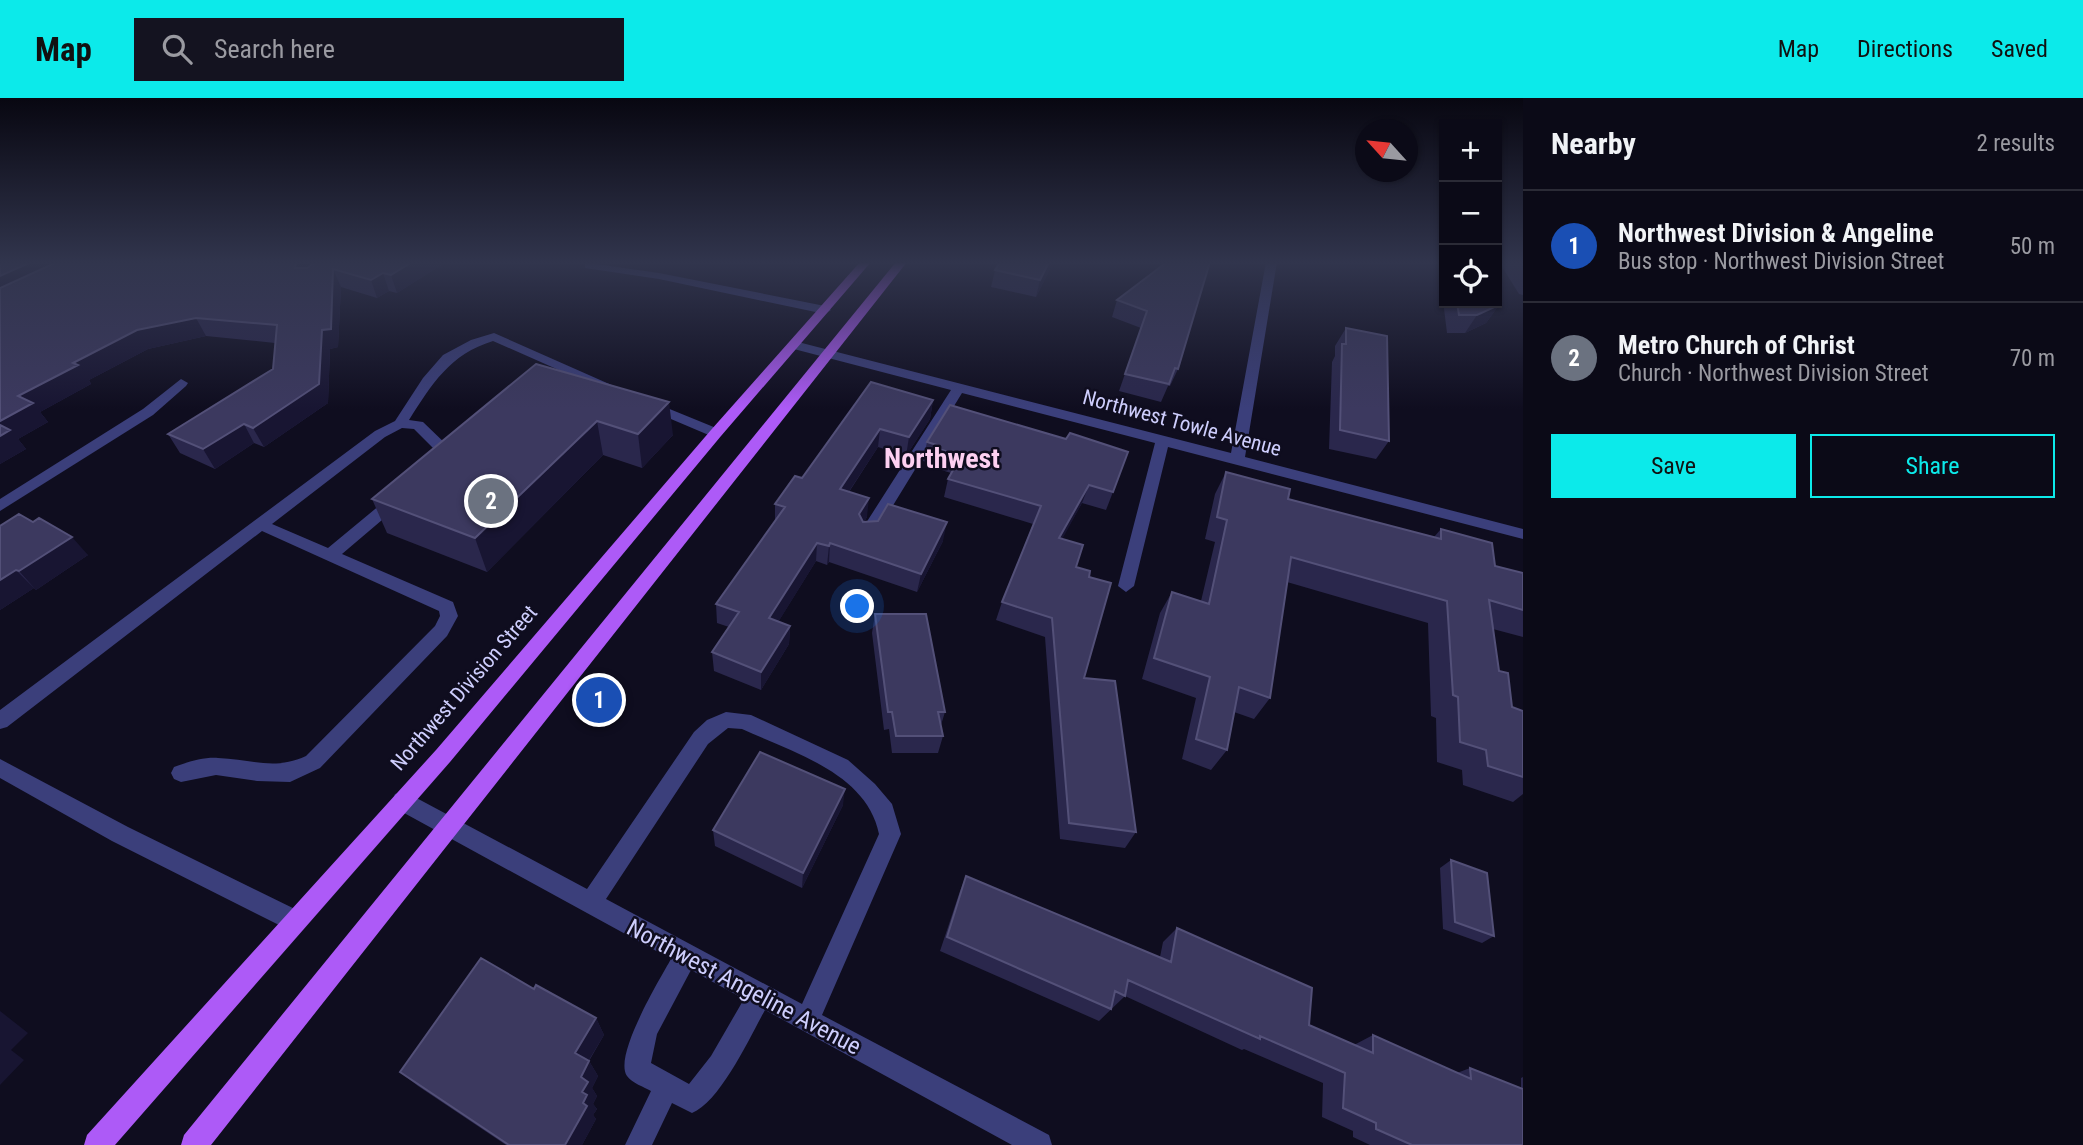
<!DOCTYPE html>
<html lang="en">
<head>
<meta charset="utf-8">
<style>
  :root { --surface:#0b0a17; --page:#141320; --text:#f1f3f6; --muted:#9a9aa1; --line:#2b2b36; --accent:#0ceaea }
  body { margin:0; font-family:"Roboto Condensed",sans-serif; background:var(--page); color:var(--text) }
  .controls { position:absolute; right:21px; top:21px; display:grid; overflow:hidden; border-radius:0px; box-shadow:0 2px 5px #0004 }
  .controls button { width:63px; height:63px; display:grid; place-items:center; padding:0; border:0; border-bottom:2px solid var(--line); background:var(--surface); color:var(--text); font:35px sans-serif }
  .compass { position:absolute; left:1355px; top:21px; width:63px; height:63px; border-radius:50%; background:var(--surface); box-shadow:0 2px 5px #0004; rotate:297deg }
  .you { position:absolute; left:858px; top:509px; width:24px; height:24px; margin:-18px; border:5px solid #fff; border-radius:50%; background:#1a73e8; box-shadow:0 0 0 10px #1a73e833 }
  .badge { display:grid; place-items:center; width:46px; height:46px; border-radius:50%; background:var(--accent); color:#fff; font-size:23px; font-weight:700 }
  .pin { position:absolute; translate:-50% -50%; border:4px solid #fff; box-shadow:0 2px 7px #0006 }
  .list { margin:0; padding:0; list-style:none }
  h2 { display:flex; justify-content:space-between; align-items:center; height:91px; margin:0; padding:0 28px; font-size:30px }
  h2 small { font-size:23px; font-weight:400; color:var(--muted) }
  .list li { display:grid; grid-template-columns:46px 1fr auto; gap:21px; align-items:center; box-sizing:border-box; height:112px; padding:0 28px; border-top:2px solid var(--line) }
  .list b { display:block; font-size:26px; white-space:nowrap }
  .list p { margin:0; font-size:23px; white-space:nowrap; color:var(--muted) }
  .list em { font-size:23px; font-style:normal; color:var(--muted) }
  .actions { display:flex; gap:14px; padding:21px 28px }
  .actions a { flex:1; padding:16px 0; border:2px solid var(--accent); border-radius:0px; text-align:center; font-size:24px; color:var(--accent) }
  .actions .main { background:var(--accent); color:#111 }
  .icon { flex:none; width:38px; height:38px; fill:none; stroke:currentColor; stroke-width:2; stroke-linecap:round; stroke-linejoin:round }
  .map { position:relative; flex:none; width:1523px; height:1047px; overflow:hidden }
  header { display:flex; align-items:center; gap:42px; box-sizing:border-box; height:98px; padding:0 35px; background:var(--accent); color:#111 }
  header strong { font-size:33px }
  nav { display:flex; gap:38px; margin-inline-start:auto; font-size:24px }
  .search { width:490px; height:63px; background:var(--page); display:flex; align-items:center; gap:18px; box-sizing:border-box; padding:0 24px; border-radius:0px; color:var(--muted); font-size:26px }
  main { display:flex }
  aside { flex:1; background:var(--surface) }
  .map>svg:first-child { display:block }
  .lines { fill:none; stroke-linecap:round; stroke-linejoin:round }
  .minor { fill:#3b3f7b; fill-rule:evenodd }
  .major { fill:#ad5af7; fill-rule:evenodd }
  .wall { fill:#2a274c }
  .shaded-wall { fill:#181532 }
  .building { fill:#3c395f; stroke:#535078; stroke-width:2 }
  .labels { text-anchor:middle; dominant-baseline:central; stroke-width:5; stroke-linejoin:round; paint-order:stroke }
  .street-label { font-size:21px; fill:#cecefd; stroke:#0f0d1f }
  .near-street-label { font-size:24px; fill:#cecefd; stroke:#0f0d1f }
  .district-label { font-size:28px; font-weight:bold; fill:#fdd0f1; stroke:#0f0d1f }
</style>
</head>
<body>
<header>
<strong>Map</strong>
<div class="search"><svg class="icon" aria-label="search" viewBox="0 0 24 24"><circle cx="10" cy="10" r="6"/><path d="M15 15l6 6"/></svg>Search here</div>
<nav><a>Map</a><a>Directions</a><a>Saved</a></nav>
</header>
<main>
<div class="map">
<svg width="1523" height="1047" viewBox="0 0 1523 1047">
  <rect width="100%" height="100%" fill="#0f0d1f"/>
  <g class="lines">
    <path class="minor" d="M1266 164H1277L1245 359 1523 431V441L1168 349 1134 488 1126 494 1118 488 1155 345 962 295 873 440H861L859 436 951 292 790 250V244H798L1231 355Z
      M589 165 659 175 825 208 831 212 825 216 659 181 585 170V166Z
      M494 235 616 289 614 292H604L493 243C450 256 432 286 409 322L423 324 450 350 452 353 443 367H433L431 364 437 354 414 331 402 330 385 339 272 426 328 450 392 397H402L405 401 402 405 342 456 453 504 458 518 447 538 320 670 290 684 257 683 216 677 181 684 174 681 171 675 174 669C187 664 204 659 218 660 251 661 274 673 306 658L435 528 440 518 439 513 262 433 7 629 0 631V612L375 333 395 323 423 280 443 257 471 242Z
      M181 281 188 285 186 288 153 317 0 413V401L143 311Z
      M650 303 721 332 723 335 716 339 711 338 645 310V304Z
      M726 614 751 617 848 662 875 686 892 706 901 736 822 917 1049 1037 1052 1047H1012L765 912C750 939 720 1004 692 1015L672 1005 652 1047H625L651 993C644 989 632 985 627 978 613 958 660 881 671 861L395 710 392 703 395 696 402 694 409 696 587 791 694 634 707 622ZM728 630 742 631C792 654 867 675 879 736L802 906 606 801 708 646ZM691 872 744 901 711 958 689 986 651 965 657 936Z
      M0 661 128 729 303 815 306 823 303 831 295 834 287 831 112 743 0 680Z"/>
    <path class="major" d="M860 164H871L721 338 450 664 115 1047H84L87 1037 436 652 711 332Z
      M896 164H907L211 1047H181L184 1037Z"/>
  </g>
  <path class="wall" d="M0 164H446L397 195 389 193 377 200 341 189 338 249 330 251 328 305 264 349 254 345 215 371 180 355 168 336 273 271 275 245 206 238 148 251 89 282 91 286 40 314 48 324 18 341 26 351 0 366Z
    M1443 164H1444V205H1497L1499 207 1486 225 1465 235H1447L1439 170Z
    M1499 164H1523V197L1519 196Z
    M1163 167 1178 271 1170 288H1168L1161 304 1119 293 1141 230 1112 219 1117 202Z
    M1050 171 1036 199 991 189 995 172Z
    M1346 230 1389 343 1376 361 1329 351 1332 264 1335 258V248Z
    M536 266 673 337 642 370 603 357 487 474 387 435 372 401Z
    M871 284 933 302 930 321 906 358 878 349 849 394 867 419 864 424 943 443 917 494 829 464 827 467 816 463 778 524 790 528 789 546 761 592 714 573 712 554 729 529 717 525 716 506 775 423V406L802 380Z
    M950 307 1113 394 1106 412 1082 405 1062 440 1076 469 1089 479 1084 580 1136 734 1125 750 1060 741 1045 539 996 522 1002 504 1033 426 944 399 948 381 951 375 935 370 936 367 923 363 927 344Z
    M1226 374 1288 401 1434 439 1441 431 1495 468 1523 475V539L1493 531 1499 573 1512 609 1523 613V696L1513 704 1463 687 1462 672 1437 664 1436 620 1431 618 1428 525 1287 484 1270 600 1254 621 1234 614 1227 652 1211 672 1182 661 1196 600 1142 581 1160 515 1172 494 1201 503 1215 444 1205 441 1215 396Z
    M0 428 88 457 36 492 34 490 0 512Z
    M875 516 945 614 941 627 943 638 938 655H892L889 631 884 632 872 535Z
    M843 707 802 790 715 748 713 732Z
    M1451 762 1494 838 1482 845 1443 831 1440 770Z
    M966 778 1160 859 1163 844 1177 830 1309 927 1354 947 1373 937 1457 975 1470 970 1521 991V980L1523 979V1047H1370L1353 1039V1033L1322 1019 1323 985 1244 951 1242 952 1125 898 1099 923 940 853 960 793Z
    M534 891 596 920 604 937 589 963 598 978 592 990 597 998 593 1006 597 1011 593 1017 596 1021 582 1047H506L418 988 400 974Z"/>
  <path class="shaded-wall" d="M31 164H82L0 202V178Z
    M296 164H328L304 180 295 170Z
    M412 164H446L397 195 391 177Z
    M1049 164H1052L1050 171 1036 199 1040 182Z
    M333 171 341 189 338 249 330 251 328 305 264 349 253 330 322 232Z
    M383 175 389 193 377 200 371 182Z
    M1499 207 1486 225 1465 235 1477 217Z
    M196 220 206 238 148 251 89 282 91 286 40 314 48 324 18 341 26 351 0 366V323L18 298 73 265 137 232Z
    M933 302 930 321 906 358 909 339Z
    M669 304 673 337 642 370 638 336Z
    M597 323 603 357 487 474 475 440Z
    M244 326 254 345 215 371 203 351Z
    M880 331 878 349 838 410 840 391Z
    M1089 387 1082 405 1053 458 1059 440Z
    M869 400 867 419 857 435 859 416Z
    M947 424 943 443 917 494 921 476Z
    M72 439 88 457 36 492 19 473Z
    M817 445 816 463 769 539V520Z
    M830 445 829 464 827 467 829 448Z
    M16 472 34 490 0 512V482Z
    M790 528 789 546 761 592V574Z
    M845 691 843 707 802 790 803 775Z
    M0 913 28 935 11 952 24 962 0 987Z
    M596 920 604 937 584 970 575 955Z
    M589 963 598 978 592 990 597 998 593 1006 597 1011 593 1017 596 1021 582 1047H565L583 1005 581 979Z"/>
  <path class="building" d="M0 164H31L0 178Z
    M57 164H296L295 170H307L316 164H412L391 177 383 175 371 182 333 171 331 231 322 232 319 286 253 330 244 326 203 351 168 336 273 271 277 227 196 220 137 232 73 265 78 267 18 298 33 305 0 323V190Z
    M1000 164H1049L1040 182 995 172Z
    M1164 164H1210L1178 271 1175 270 1169 286 1125 276 1147 213 1117 202 1163 167Z
    M1497 198 1499 207 1477 217H1459L1457 205H1497Z
    M1346 230 1387 238 1389 343 1340 332 1342 246H1346Z
    M536 266 669 304 638 336 597 323 475 440 372 401Z
    M871 284 933 302 909 339 880 331 840 391 869 400 859 416 863 424 878 423 888 406 947 424 921 476 830 445 829 448 817 445 769 520 790 528 761 574 712 554 739 514 716 506 785 409 775 406 795 378 802 380Z
    M950 307 1066 341 1070 335 1128 354 1113 394 1089 387 1059 440 1083 447 1076 469 1090 473 1089 479 1111 485 1084 580 1115 583 1136 734 1069 725 1052 520 1002 504 1041 408 948 381 961 358 939 351 940 348 927 344Z
    M0 327 10 332 0 338Z
    M1226 374 1290 391 1288 401 1441 441V431L1492 445 1495 468 1523 475V512L1489 502 1499 573 1508 575 1512 609 1523 613V679L1488 668 1486 652 1460 644 1458 599 1453 597 1447 503 1291 459 1270 600 1239 589 1227 652 1196 641 1210 579 1154 560 1172 494 1209 506 1227 422 1217 419Z
    M19 416 33 424 39 420 72 439 19 473 16 472 0 482V428Z
    M875 516H926L945 614H938L943 638H896L892 614H888Z
    M760 654 845 691 803 775 713 732Z
    M1451 762 1487 775 1494 838 1455 824Z
    M966 778 1171 864 1177 830 1312 890 1309 927 1373 955V937L1471 981 1470 970 1523 991V1047H1412L1376 1031V1025L1343 1010 1345 975 1260 938V941L1128 882 1125 898 1115 893 1111 911 947 839Z
    M481 860 534 891 536 887 596 920 575 955 589 963 581 979 588 984 582 994 587 997 583 1005 587 1008 565 1047H509L400 974Z"/>
  <linearGradient id="sky" x2="0" y2="1"><stop stop-color="#080711"/><stop offset="0.53" stop-color="#31354d"/><stop offset="1" stop-color="#31354d" stop-opacity="0"/></linearGradient>
  <rect width="1523" height="311" fill="url(#sky)"/>
  <g class="labels">
    <g class="street-label">
      <text transform="translate(1182 325) rotate(15)">Northwest Towle Avenue</text>
      <text transform="translate(464 590) rotate(-49)">Northwest Division Street</text>
    </g>
    <g class="near-street-label">
      <text transform="translate(744 889) rotate(28)">Northwest Angeline Avenue</text>
    </g>
    <g class="district-label">
      <text x="942" y="360">Northwest</text>
    </g>
  </g>
</svg>
<div class="controls">
<button>+</button>
<button>−</button>
<button><svg class="icon" aria-label="locate" viewBox="0 0 24 24"><circle cx="12" cy="12" r="6"/><path d="M12 2v4M12 18v4M2 12h4M18 12h4"/></svg></button>
</div>
<svg class="compass" viewBox="-18 -18 36 36"><path d="M0-13l5 13h-10z" fill="#e53935"/><path d="M0 13l5-13h-10z" fill="#9a9aa1"/></svg>
<div class="you"></div>
<div class="pin badge" style="left:599px;top:602px;background:#1a4fb4">1</div>
<div class="pin badge" style="left:491px;top:403px;background:#6b7280">2</div>
</div>
<aside>
<h2>Nearby<small>2 results</small></h2>
<ul class="list">
<li><span class="badge" style="background:#1a4fb4">1</span><div><b>Northwest Division &amp; Angeline</b><p>Bus stop · Northwest Division Street</p></div><em>50 m</em></li>
<li><span class="badge" style="background:#6b7280">2</span><div><b>Metro Church of Christ</b><p>Church · Northwest Division Street</p></div><em>70 m</em></li>
</ul>
<div class="actions"><a class="main">Save</a><a>Share</a></div>
</aside>
</main>
</body>
</html>
